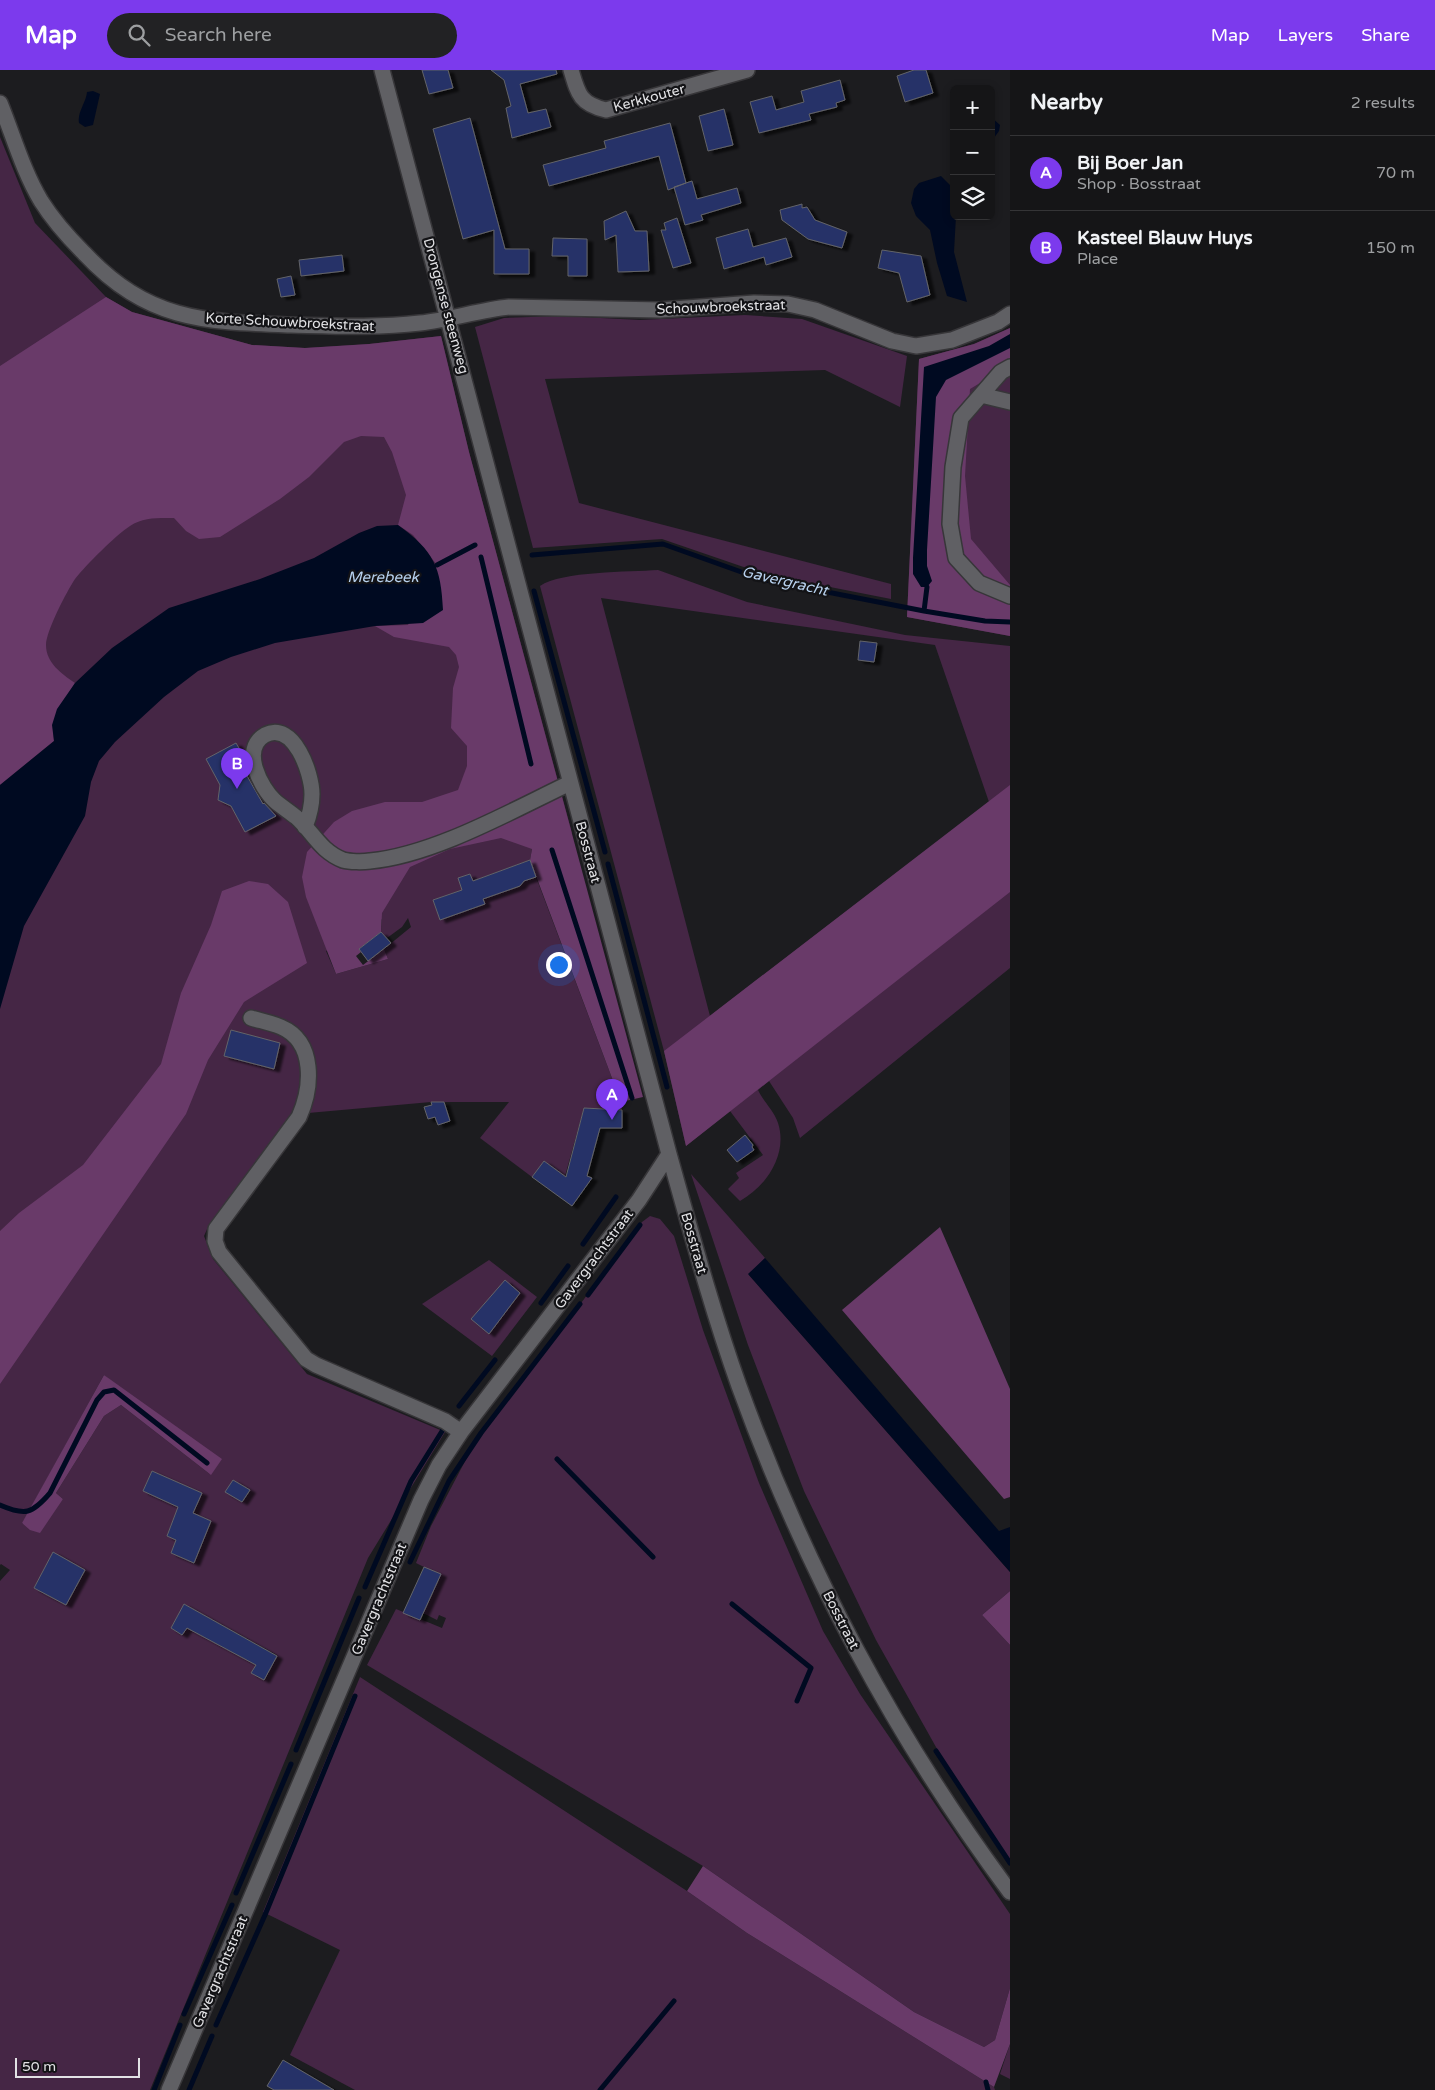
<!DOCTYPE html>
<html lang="en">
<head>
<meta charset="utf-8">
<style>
  :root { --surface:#151517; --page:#222224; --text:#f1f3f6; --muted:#9d9fa1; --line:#343436; --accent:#7c3aed }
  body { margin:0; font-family:"Varela Round",sans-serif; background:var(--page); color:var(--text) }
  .controls { position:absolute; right:15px; top:15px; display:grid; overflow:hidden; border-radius:8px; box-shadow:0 2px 8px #0003 }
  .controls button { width:45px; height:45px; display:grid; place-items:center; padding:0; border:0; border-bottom:1px solid var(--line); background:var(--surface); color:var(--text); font:25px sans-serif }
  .scale { position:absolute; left:15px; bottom:12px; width:125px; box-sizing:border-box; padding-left:5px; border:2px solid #e2e2e5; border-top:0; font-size:14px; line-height:18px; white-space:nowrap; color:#e2e2e5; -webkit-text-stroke:4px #131316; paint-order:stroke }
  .you { position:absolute; left:558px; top:894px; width:18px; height:18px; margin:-12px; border:4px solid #fff; border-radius:50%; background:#1a73e8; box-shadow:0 0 0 8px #1a73e833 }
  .badge { display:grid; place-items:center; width:32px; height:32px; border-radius:50%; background:var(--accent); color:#fff; font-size:16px; font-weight:700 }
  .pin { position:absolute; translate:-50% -41px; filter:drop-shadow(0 1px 2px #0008) }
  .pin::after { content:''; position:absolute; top:26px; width:18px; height:15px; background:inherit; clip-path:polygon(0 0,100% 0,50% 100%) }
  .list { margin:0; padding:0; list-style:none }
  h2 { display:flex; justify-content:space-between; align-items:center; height:65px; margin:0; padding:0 20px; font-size:21px }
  h2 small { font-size:16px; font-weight:400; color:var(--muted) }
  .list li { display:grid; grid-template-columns:32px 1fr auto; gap:15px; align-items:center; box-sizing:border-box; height:75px; padding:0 20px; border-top:1px solid var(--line) }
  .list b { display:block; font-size:19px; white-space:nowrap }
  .list p { margin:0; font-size:16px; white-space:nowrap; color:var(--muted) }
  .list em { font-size:16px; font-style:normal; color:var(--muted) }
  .icon { flex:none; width:28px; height:28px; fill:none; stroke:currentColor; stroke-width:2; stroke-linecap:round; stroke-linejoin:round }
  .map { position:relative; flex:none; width:1010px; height:2020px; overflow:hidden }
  header { display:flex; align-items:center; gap:30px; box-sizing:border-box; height:70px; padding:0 25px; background:var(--accent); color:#fff }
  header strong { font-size:24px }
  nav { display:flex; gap:28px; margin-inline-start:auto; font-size:18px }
  .search { width:350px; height:45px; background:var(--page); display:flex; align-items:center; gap:12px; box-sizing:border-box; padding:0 18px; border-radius:28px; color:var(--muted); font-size:19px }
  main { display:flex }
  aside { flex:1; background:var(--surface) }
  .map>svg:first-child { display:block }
  .green { fill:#452645; fill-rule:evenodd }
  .forest { fill:#693a69 }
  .water { fill:#000a21 }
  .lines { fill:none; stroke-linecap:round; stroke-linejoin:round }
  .stream { stroke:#000a21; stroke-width:5 }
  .building { fill:#253167; stroke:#636469; filter:url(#shadow) }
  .minor-casing { stroke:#373639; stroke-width:18 }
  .minor { stroke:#606064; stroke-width:15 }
  .labels { text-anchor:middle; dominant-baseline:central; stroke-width:4.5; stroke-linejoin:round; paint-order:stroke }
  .street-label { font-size:14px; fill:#e2e2e5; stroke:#131316 }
  .water-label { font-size:15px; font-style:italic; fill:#b8d2ef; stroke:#131316 }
</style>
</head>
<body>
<header>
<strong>Map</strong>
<div class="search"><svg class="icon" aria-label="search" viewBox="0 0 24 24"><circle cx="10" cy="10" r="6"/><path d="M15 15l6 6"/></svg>Search here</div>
<nav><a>Map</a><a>Layers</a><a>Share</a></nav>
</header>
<main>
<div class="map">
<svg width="1010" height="2020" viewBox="0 0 1010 2020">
  <defs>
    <filter id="shadow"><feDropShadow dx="5.5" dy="3" stdDeviation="1" flood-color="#0009"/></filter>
  </defs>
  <rect width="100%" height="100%" fill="#1c1c1f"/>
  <path class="green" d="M0 67 35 153 106 227 132 242 252 275 305 278 369 274 441 266 469 382 572 763 532 779 530 790 473 811 470 804 459 808 462 820 433 830 440 850 480 821 520 815 524 811 536 807 621 1032 622 1040 584 1038 565 1106 544 1091 532 1107 480 1068 509 1032H431L297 1044 208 1157 204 1166 213 1189 307 1304 445 1362 368 1488 150 2020H0V1511L10 1500 1 1494 0 1495ZM408 848 411 857 384 879 388 889 336 904 326 881 382 849 381 862 387 868 402 857ZM104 1305 211 1405 121 1335 104 1346 56 1423 63 1429 22 1454ZM152 1401 202 1423 193 1443 143 1421ZM233 1410 250 1420 242 1432 226 1422ZM199 1446 211 1451 194 1493 171 1483 176 1470 167 1466 172 1453 182 1457ZM53 1483 85 1500 66 1535 34 1518ZM184 1534 277 1585 264 1610 252 1603 256 1595 187 1558 181 1565 171 1558Z
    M745 245 802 249 907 286 900 337 825 300 545 309 579 433 891 514V529L764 504 662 469 533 478 475 257 504 248 562 246 640 250Z
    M1010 258V566L907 547 919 289 974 274Z
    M658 500 747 532 905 565 1010 576V898L800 1068 793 1048 769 1011 758 1020C763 1031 774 1041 778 1053 788 1084 767 1116 740 1131L728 1119 739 1108 736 1103 763 1085 730 1041 686 1076 664 981 540 516C562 501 629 502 658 500ZM601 528 935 575 989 732 710 946Z
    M691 1104 765 1188 749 1205 1010 1502V1521L982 1545 1010 1575V1789L964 1727 876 1570 804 1421 748 1275Z
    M650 1146 660 1149 674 1166 703 1260 759 1413 823 1561 860 1624 1010 1844V1918L995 1970 984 1977 914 1942 703 1796 367 1595 396 1539 442 1558 446 1548 439 1545 437 1550 423 1543 424 1497 416 1493 431 1456 472 1378 642 1152Z
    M489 1190 537 1227 492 1286 422 1234Z
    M360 1607 687 1821 747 1863 986 2012 994 2017 995 2020H355L290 1985 340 1880 263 1842Z
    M1010 1974V2009L1000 2004Z"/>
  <path class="forest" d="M106 227 132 242 252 275 305 278 369 274 441 266 469 382 643 1027 621 1032 530 790 532 779 501 768 450 779 410 797 382 843 381 862 359 879 361 882 356 886 363 895 384 879 388 889 336 904 306 827 302 807 307 782 334 752 352 741 385 732H422L458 720 467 696V676L451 658 453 618 459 597 456 585 449 577 394 567 375 556 408 555 437 495 413 465 398 455 406 425 392 382 384 367 361 366 344 372 309 407 280 429 220 467 199 469 186 461 174 448C159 448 143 447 130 456 116 465 86 495 75 509 67 521 46 561 46 575 46 593 62 604 75 613 62 637 51 641 54 671L0 715V296Z
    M1010 258V295L970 319 965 406 971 469 1010 515V566L907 547 919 289 974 274Z
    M1010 715V822L686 1076 664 981Z
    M249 811 268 814 288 832 307 893 244 932 208 990 186 1044 0 1314V1161L19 1143 83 1095 161 994 181 923 211 855 222 821Z
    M940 1157 1010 1319V1427L1004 1429 842 1240Z
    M104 1305 222 1389 211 1405 121 1335 104 1346 56 1423 63 1429 40 1463 30 1460 22 1453Z
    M1010 1521V1575L982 1545Z
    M703 1796 914 1942 984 1977 995 1970 1010 1918V1974L994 2017 747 1863 687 1821Z"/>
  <path class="water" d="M93 21 100 24 93 55 85 57 79 53C77 42 86 33 87 22Z
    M991 47 1000 55 999 61 991 72Z
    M941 106 954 119V146H956L954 182 967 232 947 226 937 193 930 160 916 146 911 133 914 119 919 113Z
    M1010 264V278L946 310 936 327 927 480V496L932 511 927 517H921L913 504V488L924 297 989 276Z
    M398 455C434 481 441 497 443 540L423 553 375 556 275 573 231 587 198 601 164 627 115 672 99 691 91 712 85 746 24 856 0 939V715L54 671 52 655 57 639 75 613 112 578 169 538 260 509 314 488 359 463 377 456Z
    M765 1188 999 1461 1010 1457V1502L748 1204Z"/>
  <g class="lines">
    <path class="stream" d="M532 485 663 474 761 509 924 541 985 551 1010 552
      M481 487 531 694
      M437 495 475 475
      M534 521 605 782
      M924 541 927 517
      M552 780 632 1028
      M608 794 667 1017
      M583 1174 616 1127
      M588 1225 640 1155
      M541 1233 568 1196
      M459 1336 495 1290
      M557 1389 653 1487
      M0 1435C25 1446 32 1444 50 1423L97 1330 104 1322 114 1320 207 1393
      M410 1492 449 1411 481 1363 580 1234
      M365 1517 411 1411 444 1358
      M732 1534 811 1598 797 1631
      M296 1680 359 1528
      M936 1681 1010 1793
      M236 1823 291 1694
      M184 1944 232 1835
      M216 1955 265 1845 355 1626
      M986 2012 988 2020
      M154 2020 180 1955
      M189 2020 212 1966
      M600 2020 674 1931"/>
  </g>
  <path class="building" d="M422 0H448L453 18 429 24Z
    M491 0H556L557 4 520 14 528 43 546 39 551 57 512 68 506 38 511 36 504 10Z
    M914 0H926L933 23 905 32 897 6Z
    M840 10 845 30 836 33 837 37 809 44 811 50 759 63 750 32 772 26 776 40 804 32 801 21Z
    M724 39 733 75 708 81 699 46Z
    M470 48 505 179H529V204H494V160L463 169 433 59Z
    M670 53 686 113 668 120 659 86 549 116 543 95 606 78 604 71Z
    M692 111 697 129 737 118 741 133 701 145 703 150 685 155 674 117Z
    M802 134V138L807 137 815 150 847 162 842 178 808 169 782 150 780 140Z
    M626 141 635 161H647L649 201 618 202 616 165 605 170 604 151Z
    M677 148 691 193 673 198 661 160H666L664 153Z
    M748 159 753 177 786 168 792 187 766 195 764 187 724 199 716 168Z
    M553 168 587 169V206H568V186H552Z
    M882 180 921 186 930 225 907 232 899 203 878 198Z
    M342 185 344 201 301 206 299 190Z
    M291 206 295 225 281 227 277 209Z
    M860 571 877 573 874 592 858 590Z
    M236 673 244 687 238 690 263 734 264 733 276 746 245 762 231 736 218 730 220 715 206 689Z
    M530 790 536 807 524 811 520 816 483 829 485 834 440 850 433 830 462 820 458 808 470 804 473 811Z
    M381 862 391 873 368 891 359 879Z
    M231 960 280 973 274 999 224 986Z
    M431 1032H444L450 1051 438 1055 435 1047 428 1049 424 1037 432 1035Z
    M584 1038 622 1040V1058H600L587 1106 592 1108 572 1136 532 1107 544 1091 566 1107Z
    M745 1065 753 1075 752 1077 754 1080 737 1092 727 1080Z
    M505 1210 520 1223 489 1264 471 1249Z
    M152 1401 202 1423 193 1443 211 1451 194 1493 171 1483 176 1470 167 1466 178 1437 143 1421Z
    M233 1410 250 1420 242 1432 225 1422Z
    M53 1482 85 1500 66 1535 34 1518Z
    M424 1497 441 1504 420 1550 403 1543Z
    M184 1534 277 1586 264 1610 251 1603 256 1595 187 1558 182 1565 171 1558Z
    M283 1990 334 2020H274L267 2016Z"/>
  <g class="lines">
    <g class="minor-casing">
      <path id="minor" d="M382 0 669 1084C691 1162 712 1240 739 1316 804 1496 896 1669 1010 1822
        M571 0C578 24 580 34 606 40L747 0
        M0 33C13 65 23 101 41 131 53 150 68 167 84 183 148 251 203 252 291 255 334 256 377 258 420 253 450 250 479 240 509 237L660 240 754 233 788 234 815 240 892 271 916 276 952 270 998 252 1010 244
        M1010 297 1001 302 961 348 953 397 950 454 956 488 979 513 1010 526
        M981 325 1010 332
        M305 757C309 747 312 736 312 724 312 704 294 650 265 665 240 679 261 718 275 731 282 737 290 742 296 747 313 762 320 781 343 790 350 792 363 792 370 791 434 785 511 741 570 713
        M251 948C261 951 272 953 281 957 316 972 312 1018 299 1047L216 1159 215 1171 219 1182 306 1289 316 1295 445 1351 461 1362
        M169 2020 421 1430 439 1395 461 1362 639 1130 669 1084"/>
    </g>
    <use href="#minor" class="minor"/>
  </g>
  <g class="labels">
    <g class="street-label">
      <text transform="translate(649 28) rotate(-15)">Kerkkouter</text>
      <text transform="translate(446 236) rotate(75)">Drongense steenweg</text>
      <text transform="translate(721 237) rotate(-2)">Schouwbroekstraat</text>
      <text transform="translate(290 252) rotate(3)">Korte Schouwbroekstraat</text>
      <text transform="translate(588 782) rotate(75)">Bosstraat</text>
      <text transform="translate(694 1173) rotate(74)">Bosstraat</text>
      <text transform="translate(594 1189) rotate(-53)">Gavergrachtstraat</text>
      <text transform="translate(379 1529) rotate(-67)">Gavergrachtstraat</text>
      <text transform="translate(841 1550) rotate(63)">Bosstraat</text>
      <text transform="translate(220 1902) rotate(-67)">Gavergrachtstraat</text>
    </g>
    <g class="water-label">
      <text x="383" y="507">Merebeek</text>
      <text transform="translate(785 511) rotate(13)">Gavergracht</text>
    </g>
  </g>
</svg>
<div class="controls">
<button>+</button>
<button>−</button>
<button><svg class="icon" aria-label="layers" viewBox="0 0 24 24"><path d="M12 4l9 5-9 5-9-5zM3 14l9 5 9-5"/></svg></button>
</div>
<div class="scale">50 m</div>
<div class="you"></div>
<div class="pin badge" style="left:612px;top:1050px">A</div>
<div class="pin badge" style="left:237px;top:719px">B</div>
</div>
<aside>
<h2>Nearby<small>2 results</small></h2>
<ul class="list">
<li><span class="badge">A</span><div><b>Bij Boer Jan</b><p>Shop · Bosstraat</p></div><em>70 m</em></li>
<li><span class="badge">B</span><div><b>Kasteel Blauw Huys</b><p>Place</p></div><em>150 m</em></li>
</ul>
</aside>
</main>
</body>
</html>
